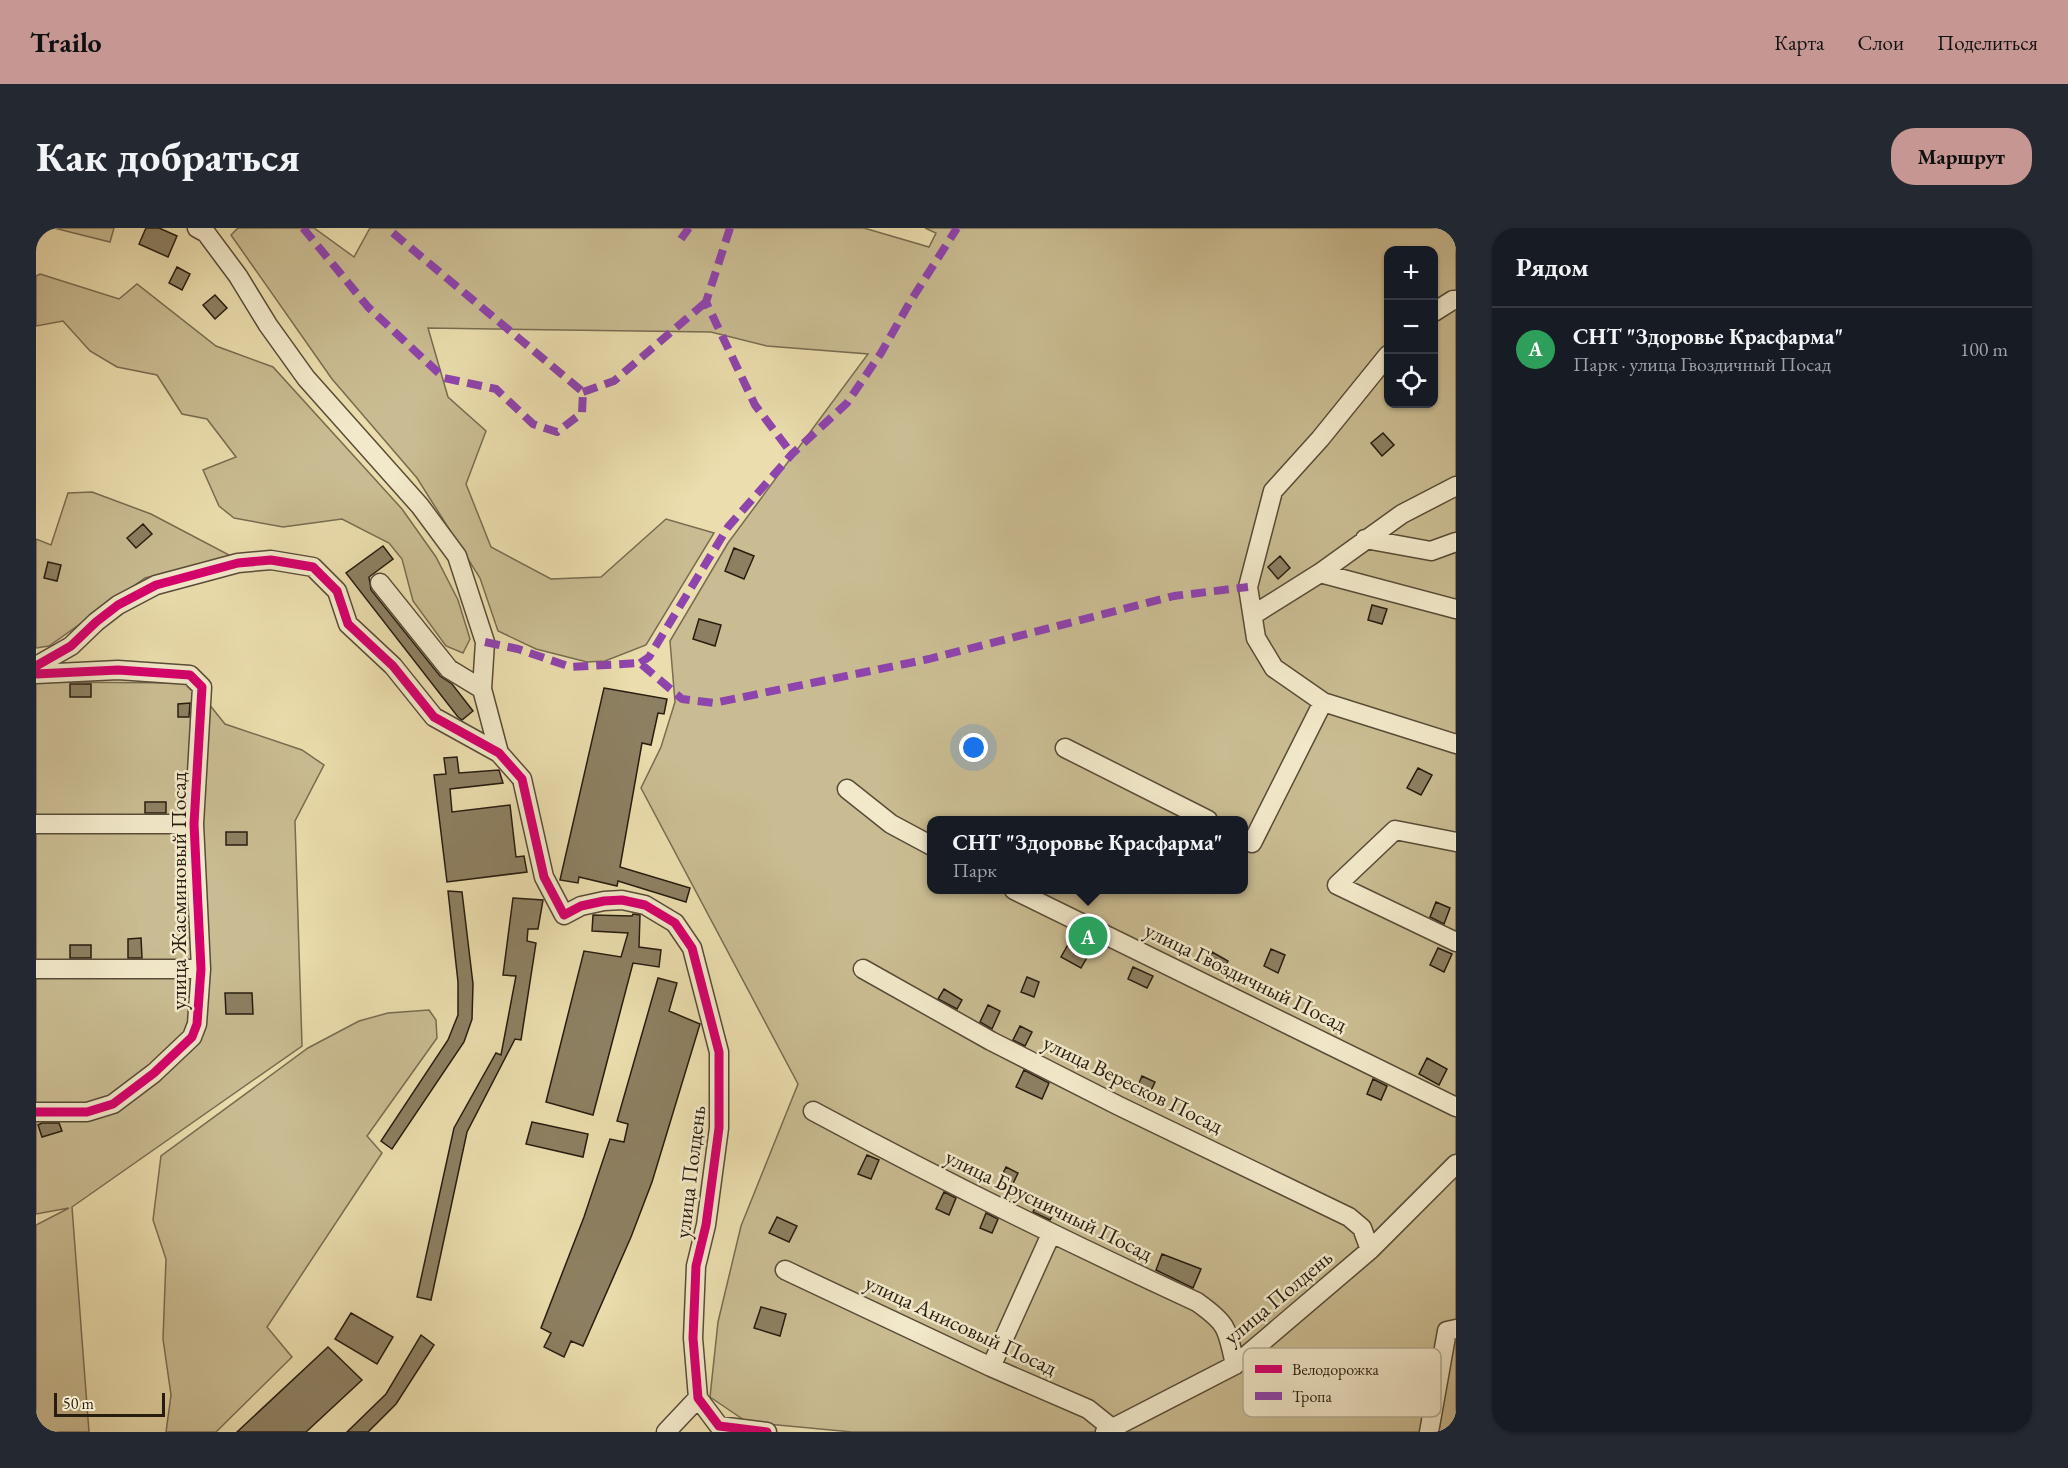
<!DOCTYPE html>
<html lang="ru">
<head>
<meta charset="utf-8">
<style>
  :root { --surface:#171b24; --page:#242831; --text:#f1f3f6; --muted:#9ea1a6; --line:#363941; --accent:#c59692 }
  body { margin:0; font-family:"EB Garamond",serif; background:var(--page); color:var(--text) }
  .controls { position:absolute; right:18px; top:18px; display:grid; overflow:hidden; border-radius:12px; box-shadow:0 2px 4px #0004 }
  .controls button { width:54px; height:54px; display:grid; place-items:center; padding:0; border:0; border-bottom:2px solid var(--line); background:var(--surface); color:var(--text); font:30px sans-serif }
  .scale { position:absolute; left:18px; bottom:15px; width:111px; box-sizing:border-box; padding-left:6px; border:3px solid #271c10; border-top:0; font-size:16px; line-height:21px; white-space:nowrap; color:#271c10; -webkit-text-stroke:4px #f2e9ca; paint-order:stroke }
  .you { position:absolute; left:938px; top:520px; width:21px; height:21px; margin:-15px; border:4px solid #fff; border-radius:50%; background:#1a73e8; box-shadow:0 0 0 9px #1a73e833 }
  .badge { display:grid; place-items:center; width:39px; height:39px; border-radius:50%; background:var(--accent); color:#fff; font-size:20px; font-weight:700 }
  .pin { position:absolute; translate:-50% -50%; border:3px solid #fff; box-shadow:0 2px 6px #0006 }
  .popup { position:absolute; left:891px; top:588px; width:321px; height:78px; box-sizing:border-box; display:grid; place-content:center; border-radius:12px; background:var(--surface); filter:drop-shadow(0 2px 4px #0005); font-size:20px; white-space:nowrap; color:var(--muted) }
  .popup b { font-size:22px; color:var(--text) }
  .popup::after { content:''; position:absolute; left:50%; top:100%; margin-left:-12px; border:12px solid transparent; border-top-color:var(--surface) }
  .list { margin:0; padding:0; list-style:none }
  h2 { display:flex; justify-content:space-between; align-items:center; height:78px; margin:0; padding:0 24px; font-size:26px }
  h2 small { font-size:20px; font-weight:400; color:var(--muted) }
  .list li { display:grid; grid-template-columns:39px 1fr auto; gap:18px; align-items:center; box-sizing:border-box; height:84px; padding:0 24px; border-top:2px solid var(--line) }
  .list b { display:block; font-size:22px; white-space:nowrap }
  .list p { margin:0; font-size:20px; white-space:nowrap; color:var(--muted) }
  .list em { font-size:20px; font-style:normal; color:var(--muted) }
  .icon { flex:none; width:33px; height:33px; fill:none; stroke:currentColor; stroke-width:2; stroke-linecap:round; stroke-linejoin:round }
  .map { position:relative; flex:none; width:1420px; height:1204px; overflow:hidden; border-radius:24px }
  header { display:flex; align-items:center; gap:36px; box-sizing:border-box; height:84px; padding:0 30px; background:var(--accent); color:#111 }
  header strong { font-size:28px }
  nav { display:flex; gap:33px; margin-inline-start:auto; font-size:21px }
  .intro { display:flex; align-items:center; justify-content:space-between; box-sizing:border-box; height:144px; padding:0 36px }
  h1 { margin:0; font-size:42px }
  .button { padding:15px 27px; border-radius:24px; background:var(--accent); color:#111; font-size:21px; font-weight:700 }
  main { display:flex; gap:36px; padding:0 36px }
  aside { flex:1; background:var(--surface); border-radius:24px; box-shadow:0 2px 4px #0004 }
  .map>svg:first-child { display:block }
  .green { fill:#cabc92; stroke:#786c51; stroke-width:1.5; fill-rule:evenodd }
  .building { fill:#8d8062; stroke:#271c10; stroke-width:1.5 }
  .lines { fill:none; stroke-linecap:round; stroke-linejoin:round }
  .minor-casing { stroke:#584c37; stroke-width:21 }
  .minor { stroke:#f2e9ca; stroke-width:18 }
  .quiet { stroke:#8e44ad; stroke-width:8; stroke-dasharray:15 8; stroke-linecap:butt }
  .cycleway-casing { stroke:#f2e9ca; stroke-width:13 }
  .cycleway { stroke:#d6006c; stroke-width:9 }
  .labels { text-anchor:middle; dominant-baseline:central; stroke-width:5; stroke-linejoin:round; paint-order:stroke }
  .street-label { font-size:22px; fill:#271c10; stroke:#f2e9ca }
  .key { fill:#f2e9ca; stroke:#b5ac92; stroke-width:1.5 }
  .key-label { font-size:16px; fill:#271c10 }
</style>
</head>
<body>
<header>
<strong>Trailo</strong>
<nav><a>Карта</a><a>Слои</a><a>Поделиться</a></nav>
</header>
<div class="intro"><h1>Как добраться</h1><a class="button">Маршрут</a></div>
<main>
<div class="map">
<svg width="1420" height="1204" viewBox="0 0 1420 1204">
  <rect width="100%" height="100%" fill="#ebddad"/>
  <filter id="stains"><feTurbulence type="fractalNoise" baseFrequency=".00333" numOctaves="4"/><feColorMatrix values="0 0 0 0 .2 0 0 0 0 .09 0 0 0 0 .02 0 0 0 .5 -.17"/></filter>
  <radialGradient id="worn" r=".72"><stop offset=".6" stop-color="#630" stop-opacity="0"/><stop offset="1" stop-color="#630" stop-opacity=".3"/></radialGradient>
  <path class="green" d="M18 0H78L74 14Z
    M202 0H278L318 29 334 0H828L893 19 900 5 889 0H1420V1204H816L711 1194 674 1169 682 1094 705 998 762 856 605 560 625 519 639 474 634 413 692 315 832 126 731 118 675 104 392 100 412 169 450 203 430 256 455 319 515 351 565 349 630 291 678 305 610 417 569 433 551 434 500 421 462 403 444 350 381 250 296 151 195 7ZM1352 22H1398V176H1352ZM896 592H1208V662H896Z
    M4 46 83 71 101 56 180 118 237 139 366 281 400 329 422 372 434 411 427 425 410 418 377 373 366 331 353 315 306 291 247 299 198 290 183 278 167 242 200 229 171 191 146 186 121 147 81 139 54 123 27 93 0 98V48Z
    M56 264 115 286 195 328 109 350 13 418 0 420V311L15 317 32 265Z
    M0 454 156 455 189 496 266 522 288 537 259 593 266 818 36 979 53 1204H0V997L33 980 0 986Z
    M393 782 400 792 401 810 331 908 346 925 231 1099 256 1129 180 1204H130L135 1167 127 1111 130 1031 117 992 125 928 272 820 323 793 352 785Z"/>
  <path class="building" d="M110 0H123L141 8 132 29 103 16Z
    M141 39 154 46 146 62 133 55Z
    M179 67 191 80 179 91 167 77Z
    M1347 205 1358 217 1346 228 1335 215Z
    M107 296 116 306 100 320 91 310Z
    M347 318 357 331 333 349 335 362 404 448 416 456 437 483 426 492 422 489 310 345Z
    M698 320 718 328 708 351 689 343Z
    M1244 328 1254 340 1242 351 1232 339Z
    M12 334 25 337 21 353 8 350Z
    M1336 377 1351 381 1346 396 1332 392Z
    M663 391 685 397 679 418 657 411Z
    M34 456H55V469H34Z
    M568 460 631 471 628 486 622 485 615 517 606 515 584 639 654 660 650 674 582 653 581 658 543 649 542 655 524 652Z
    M154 475 153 489H142V476Z
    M421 529 423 545 463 542 467 555 414 561 416 584 474 577 480 629 488 628 491 644 411 654 398 547 410 546 408 530Z
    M1382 540 1396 547 1385 567 1371 560Z
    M109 574H130V585H109Z
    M190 604H211V617H190Z
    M412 663 426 664 437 756 436 791 428 814 356 921 345 913 412 812 422 787V754Z
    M477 670 507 672 502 701H492L491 713 500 715 485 812 479 811 431 904 395 1072 381 1069 418 900 460 825 465 827 480 748 467 747Z
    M1400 674 1414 680 1408 696 1394 689Z
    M597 686 604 687 603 719 625 722 623 739 597 735 557 887 510 874 548 723 585 729 592 705 556 703 557 687 596 688Z
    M1038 706 1058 717 1045 740 1025 729Z
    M105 710 106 730H92V711Z
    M34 717H55V730H34Z
    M1402 720 1416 726 1408 744 1394 737Z
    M1235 721 1249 727 1242 745 1228 738Z
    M1176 724 1192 733 1185 746 1168 737Z
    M1097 739 1117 748 1111 760 1092 751Z
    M991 749 1003 754 998 769 985 764Z
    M622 750 641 755 633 783 664 796 616 954 595 1009 547 1118 535 1113 528 1129 508 1119 515 1105 505 1100 548 989 574 911 588 914 592 896 581 893Z
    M908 761 926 772 921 781 902 771Z
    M189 765H216L217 786H190Z
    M952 777 964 783 956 801 944 794Z
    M984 798 996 804 989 818 977 812Z
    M1391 830 1411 841 1403 857 1383 846Z
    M988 842 1013 855 1006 871 980 859Z
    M1106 848 1119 854 1110 873 1098 867Z
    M1337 851 1351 858 1345 872 1331 866Z
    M496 894 552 906 547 929 490 916Z
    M6 895H23L26 903 6 909 2 897Z
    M831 927 843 932 835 951 822 946Z
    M970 939 982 945 973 964 961 958Z
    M908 964 920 970 913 987 900 981Z
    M1004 970 1021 978 1014 992 997 984Z
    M950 985 962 991 956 1005 944 1000Z
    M741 989 761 998 753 1014 733 1005Z
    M1126 1026 1165 1041 1157 1060 1120 1042Z
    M725 1079 750 1086 744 1108 718 1100Z
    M315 1085 357 1109 341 1136 299 1111Z
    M385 1107 398 1117 360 1176 332 1204H311L350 1166Z
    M292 1119 326 1152 270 1204H201Z"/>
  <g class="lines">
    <g class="minor-casing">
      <path id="minor" d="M161 0 170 5 202 48 232 97 270 150 384 278 421 328 449 414 446 461 463 525
        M1398 84 1417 72H1420
        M1352 127 1284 211 1237 263 1212 359 1220 410 1238 440 1287 474 1420 516
        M1329 311 1395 323 1420 314
        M1284 345 1366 286 1420 258
        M344 355 413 441 446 461
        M1217 387 1284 345 1420 381
        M0 438 35 418 60 394 82 377 120 357 202 335 235 332 277 339 301 363 312 396 357 438 398 489 463 525 486 551 508 649 528 687 545 678 568 673 586 672 609 677 639 695 656 720 683 824V900L670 997 660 1038 657 1110 662 1170 683 1198 731 1204
        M0 446 82 442 154 447 166 459 158 596 165 741 161 796 156 809 118 845 77 876 51 884H0
        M1029 520 1172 592
        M811 561 855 596 896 618
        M0 596H158
        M1208 611 1216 615 1287 474
        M1420 614 1359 602 1301 657 1420 714
        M978 662 1420 879
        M0 741H165
        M827 741 955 813 1083 878 1313 989 1326 1000 1334 1022
        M777 883C903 951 1031 1014 1161 1074 1192 1096 1191 1100 1199 1137
        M749 1042 955 1139 1052 1181 1077 1201
        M955 1139 1015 1006
        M630 1204 662 1170
        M1069 1204 1199 1137 1334 1022 1420 936
        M1393 1204 1411 1103 1420 1101"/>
    </g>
    <use href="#minor" class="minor"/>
    <path class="quiet" d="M267 0 332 79 408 150 460 161 497 196 521 204 546 185 547 164 351 0
      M694 0 670 74 719 177 756 226
      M645 11 653 0
      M547 164 578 153 670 74
      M449 414 482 421 535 439 604 435 646 471 678 475 893 431 1138 368 1212 359
      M604 435 613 429 692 299 756 226 811 175 845 125 874 74 921 0"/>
    <g class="cycleway-casing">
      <path id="cycleway" d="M0 438 35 418 60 394 82 377 120 357 202 335 235 332 277 339 301 363 312 396 357 438 398 489 463 525 486 551 508 649 528 687 545 678 568 673 586 672 609 677 639 695 656 720 683 824V900L670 997 660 1038 657 1110 662 1170 683 1198 731 1204
        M0 446 82 442 154 447 166 459 158 596 165 741 161 796 156 809 118 845 77 876 51 884H0"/>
    </g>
    <use href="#cycleway" class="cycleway"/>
  </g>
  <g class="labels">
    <g class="street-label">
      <text transform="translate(142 663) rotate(-90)">улица Жасминовый Посад</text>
      <text transform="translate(1210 749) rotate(26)">улица Гвоздичный Посад</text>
      <text transform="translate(1097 856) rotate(26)">улица Вересков Посад</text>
      <text transform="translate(654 944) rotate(-83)">улица Полдень</text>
      <text transform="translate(1013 977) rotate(26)">улица Брусничный Посад</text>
      <text transform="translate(1242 1069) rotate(-40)">улица Полдень</text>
      <text transform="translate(925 1097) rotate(25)">улица Анисовый Посад</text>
    </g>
  </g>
  <rect x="1207" y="1120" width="198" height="69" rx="9" class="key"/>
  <rect x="1219" y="1137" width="27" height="8" fill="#d6006c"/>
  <rect x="1219" y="1164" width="27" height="8" fill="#8e44ad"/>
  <g class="key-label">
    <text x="1256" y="1147">Велодорожка</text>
    <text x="1256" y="1174">Тропа</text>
  </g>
  <rect width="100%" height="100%" filter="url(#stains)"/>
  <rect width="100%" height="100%" fill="url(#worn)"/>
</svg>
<div class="controls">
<button>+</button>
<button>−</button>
<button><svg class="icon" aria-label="locate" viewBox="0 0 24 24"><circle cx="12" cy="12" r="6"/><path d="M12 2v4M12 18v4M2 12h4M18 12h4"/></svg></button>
</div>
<div class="scale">50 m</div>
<div class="you"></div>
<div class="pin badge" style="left:1052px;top:708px;background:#2e9e5b">A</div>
<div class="popup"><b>СНТ &quot;Здоровье Красфарма&quot;</b>Парк</div>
</div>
<aside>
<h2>Рядом<small></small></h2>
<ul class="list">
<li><span class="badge" style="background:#2e9e5b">A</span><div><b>СНТ &quot;Здоровье Красфарма&quot;</b><p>Парк · улица Гвоздичный Посад</p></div><em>100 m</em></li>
</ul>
</aside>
</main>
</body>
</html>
